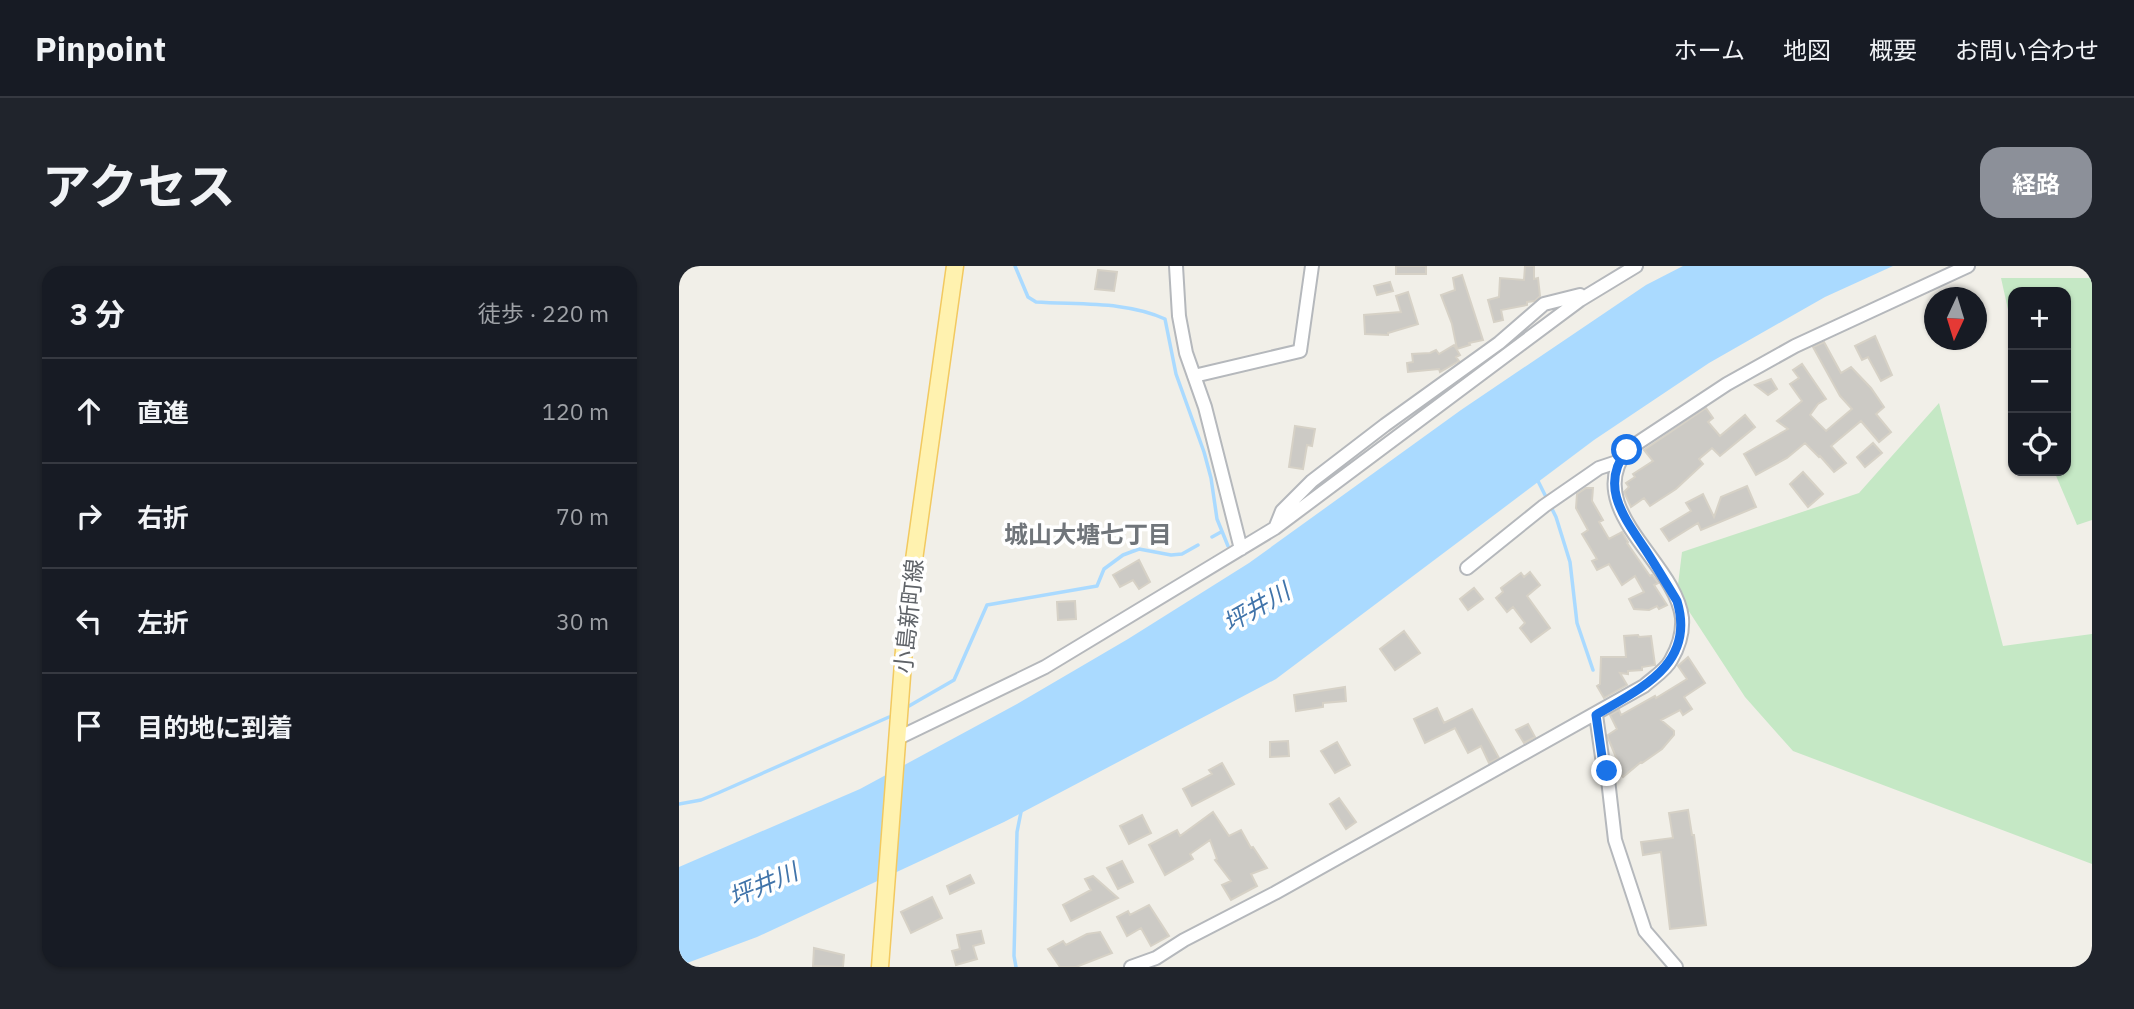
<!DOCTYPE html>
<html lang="ja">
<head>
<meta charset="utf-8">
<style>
  :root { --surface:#171b24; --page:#20242c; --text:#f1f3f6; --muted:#9ea1a6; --line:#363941; --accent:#8c9099 }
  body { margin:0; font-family:"IBM Plex Sans","Noto Sans JP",sans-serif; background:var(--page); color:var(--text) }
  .controls { position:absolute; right:21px; top:21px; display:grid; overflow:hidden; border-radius:14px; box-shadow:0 2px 5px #0004 }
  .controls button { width:63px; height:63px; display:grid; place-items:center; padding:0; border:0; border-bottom:2px solid var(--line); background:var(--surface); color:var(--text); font:35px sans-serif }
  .compass { position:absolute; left:1245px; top:21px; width:63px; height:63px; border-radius:50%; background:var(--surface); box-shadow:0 2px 5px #0004; rotate:184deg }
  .stop { position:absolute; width:21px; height:21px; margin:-16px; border:5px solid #1a73e8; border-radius:50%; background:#fff }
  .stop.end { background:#1a73e8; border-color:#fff; box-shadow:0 2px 7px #0008 }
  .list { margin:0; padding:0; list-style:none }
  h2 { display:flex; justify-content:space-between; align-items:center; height:91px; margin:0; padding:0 28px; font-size:30px }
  h2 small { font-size:23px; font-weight:400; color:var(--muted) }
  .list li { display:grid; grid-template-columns:46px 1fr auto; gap:21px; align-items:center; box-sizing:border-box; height:105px; padding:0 28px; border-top:2px solid var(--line) }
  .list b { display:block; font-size:26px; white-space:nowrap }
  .list em { font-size:23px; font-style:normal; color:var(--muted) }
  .icon { flex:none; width:38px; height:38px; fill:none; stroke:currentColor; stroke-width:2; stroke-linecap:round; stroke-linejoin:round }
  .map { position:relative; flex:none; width:1413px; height:701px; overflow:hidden; border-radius:21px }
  header { display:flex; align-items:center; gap:42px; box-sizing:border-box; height:98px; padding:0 35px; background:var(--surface); border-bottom:2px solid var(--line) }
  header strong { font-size:33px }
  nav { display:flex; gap:38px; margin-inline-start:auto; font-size:24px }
  .intro { display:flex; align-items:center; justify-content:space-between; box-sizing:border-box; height:168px; padding:0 42px }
  h1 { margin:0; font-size:49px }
  .button { padding:18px 32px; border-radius:21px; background:var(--accent); color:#fff; font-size:24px; font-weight:700 }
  main { display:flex; gap:42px; padding:0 42px }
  aside { flex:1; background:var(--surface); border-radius:21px; box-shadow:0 2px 5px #0004 }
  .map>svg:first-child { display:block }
  .green { fill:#c5e8c5 }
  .water { fill:#aadaff }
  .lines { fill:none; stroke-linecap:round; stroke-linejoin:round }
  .stream { stroke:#aadaff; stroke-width:3.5 }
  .building { fill:#cccac5; stroke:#d6d1c6; stroke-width:2 }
  .minor-casing { stroke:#b5b8bc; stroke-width:16 }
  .major-casing { stroke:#f2c960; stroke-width:19 }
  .minor { stroke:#fff; stroke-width:12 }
  .major { stroke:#fff2af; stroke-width:16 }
  .route { stroke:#1a73e8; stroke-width:9 }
  .labels { text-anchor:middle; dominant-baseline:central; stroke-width:7; stroke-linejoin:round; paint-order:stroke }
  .street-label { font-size:23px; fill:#5f6368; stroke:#fff }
  .neighbourhood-label { font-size:24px; font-weight:bold; fill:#70757a; stroke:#fff }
  .water-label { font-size:24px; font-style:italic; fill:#4174aa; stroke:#fff }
</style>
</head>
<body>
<header>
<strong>Pinpoint</strong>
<nav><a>ホーム</a><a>地図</a><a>概要</a><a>お問い合わせ</a></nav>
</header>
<div class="intro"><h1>アクセス</h1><a class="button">経路</a></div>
<main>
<aside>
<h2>3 分<small>徒歩 · 220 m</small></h2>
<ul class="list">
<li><svg class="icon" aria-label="ahead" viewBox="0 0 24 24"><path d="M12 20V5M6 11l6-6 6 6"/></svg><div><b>直進</b></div><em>120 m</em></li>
<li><svg class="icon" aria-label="right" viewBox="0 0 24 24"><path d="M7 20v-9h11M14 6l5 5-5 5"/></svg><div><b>右折</b></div><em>70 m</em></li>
<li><svg class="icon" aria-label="left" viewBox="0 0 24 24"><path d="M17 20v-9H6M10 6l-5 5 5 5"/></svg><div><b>左折</b></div><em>30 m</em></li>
<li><svg class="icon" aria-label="arrive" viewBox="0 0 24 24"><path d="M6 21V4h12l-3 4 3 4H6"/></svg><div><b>目的地に到着</b></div></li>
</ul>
</aside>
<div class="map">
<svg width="1413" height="701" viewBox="0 0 1413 701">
  <rect width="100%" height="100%" fill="#f1efe8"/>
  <path class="green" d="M1322 12H1413V254L1398 259 1375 205H1387V26H1334V66Z
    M1260 137 1324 380 1413 368V598L1114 485 1066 431 998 327 1003 286 1180 227Z"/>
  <path class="water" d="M1004 0H1214L1146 31 1030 97 915 174 597 413 325 556 78 671 0 700V601L181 523 338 438 449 373 570 297 782 144 967 19Z"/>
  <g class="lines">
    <path class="stream" d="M336 0 349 31 357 36C399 39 447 35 486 53L497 108 525 186 532 212 538 253 549 280
      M858 213 877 251 891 296 898 357 914 404
      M533 271 542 266
      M230 440 275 414 308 339 418 320 425 303 444 289 460 283 492 289 503 288 519 279
      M0 538 22 534 39 527 210 451
      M337 701 335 690 338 566 342 546"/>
  </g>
  <path class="building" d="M717 0H747V8H717Z
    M846 0H855V13L859 12 861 30 856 35 848 36V39L822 44 824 54 815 56 809 34 820 31 821 12 845 14Z
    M419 4 438 6 435 25 416 23Z
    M783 9 804 74 790 77 791 79 778 83 773 58 762 29 776 24 774 12Z
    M711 16 714 25 698 29 695 20Z
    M729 26 739 58 709 67V69L686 68 685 49 722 46 717 30Z
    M1196 70 1213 109 1202 115 1189 91 1183 94 1176 80Z
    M1145 76 1162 107 1172 101 1192 122 1205 141 1197 148 1212 166 1200 176 1182 155 1152 180 1167 197 1155 206 1141 190 1140 191 1126 177 1108 192 1077 209 1065 188 1109 163 1098 155 1123 135 1111 118 1120 112 1114 104 1123 98 1147 133 1139 138 1131 149 1147 165 1173 143 1161 130 1134 81Z
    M775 79 781 89 777 91 780 95 761 106 760 103 729 106 728 97 734 96 733 88 751 87 757 84 760 88Z
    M1092 113 1098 123 1089 129 1076 119Z
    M1027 142 1034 152 1029 156 1041 170 1066 149 1076 161 1041 190 1033 182 1020 193 1024 198 997 223 971 240 965 232 952 241 945 226 950 221 947 217 956 211 954 208 974 195 965 184Z
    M616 160 636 163 633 180 628 179 624 203 610 201Z
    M1194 177 1203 187 1186 201 1178 191Z
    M1124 206 1144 228 1129 241 1111 218Z
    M1068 220 1077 241 1022 264 1019 257 990 275 982 263 1012 245 1007 237 1024 228 1035 251 1042 231Z
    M907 222H914L913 235 924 254 920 256 930 273 943 266 949 276 948 277 971 310 973 309 977 314 979 317 975 319 988 339 980 343 978 340 970 344 955 343 950 333 965 326 956 310 943 319 930 298 918 304 913 295 918 293 903 268 909 264 897 242 898 228Z
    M460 294 471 316 460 323 454 314 441 321 434 309Z
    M851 306 861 319 848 330 871 362 852 376 841 362 846 357 834 341 828 346 817 332 824 326 822 322 842 307 845 311Z
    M795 322 804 333 789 344 781 333Z
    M396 335 397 353 379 354 378 336Z
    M725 365 741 387 716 404 701 383Z
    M959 369 960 371 972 370 976 399 963 401V404L949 405V408L941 407 948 419 925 432 918 420 921 418 922 391H947L945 370Z
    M1009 391 1026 417 1005 431 1013 443 1004 449 1001 444 982 454 995 465V469L983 483 963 497 962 496 944 511 936 502 935 499 939 496 929 472V469L938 463 931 449 940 444 942 449 976 430 977 432 1008 413 999 400Z
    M666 421 667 435 644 437V441L617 445 615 429Z
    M758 442 765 457 793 443 820 492 810 497 802 480 789 487 776 462 746 477 735 453Z
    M849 458 856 471 845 477 837 464Z
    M609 475 610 490 591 491V476Z
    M658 476 671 499 656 507 642 485Z
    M543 497 555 518 513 540 504 523 533 508 530 504Z
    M660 532 677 556 667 563 651 538Z
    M1009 544 1013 569H1015L1027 659 991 663 982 586 964 589 962 576 994 572 990 547Z
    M534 546 550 570 562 564 572 582 574 581 588 602 572 608 578 620 552 634 543 619 552 615 536 594 538 593 531 574 511 588 514 593 486 609 470 579 498 564 501 570Z
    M463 549 472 567 450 578 441 560Z
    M443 595 454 616 439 623 428 602Z
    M291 609 295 617 271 628 268 620Z
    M414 610 439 632 392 655 384 639 412 624 406 613Z
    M253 631 263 652 232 667 222 646Z
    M470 639 490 670 472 680 462 662 448 670 438 651 449 645 451 649Z
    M302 665 305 677 294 680 298 693 277 699 273 685 281 683 278 669Z
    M421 666 433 687 397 701H381L369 683 384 675 387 679 408 668Z
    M135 682 165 689 164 701 134 700Z"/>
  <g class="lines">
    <g class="minor-casing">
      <path id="minor" d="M497 0 500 50 507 87 526 141 562 283
        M515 110 621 85 633 0
        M597 260 603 245 633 215 706 159 820 77 865 38 901 29
        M788 302 865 240 920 202 938 196
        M917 449 923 491 928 505 936 574 966 665 997 701
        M217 473 366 401 596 262 901 34 957 0
        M452 701 477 692 505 674 596 627 965 420C974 412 987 404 992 394 999 382 1004 366 1003 352 997 296 902 243 948 184L1048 118 1116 80 1289 0"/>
    </g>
    <g class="major-casing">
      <path id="major" d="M201 701 228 344 276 0"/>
    </g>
    <use href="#minor" class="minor"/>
    <use href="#major" class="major"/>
  </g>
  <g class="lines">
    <path class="route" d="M928 505 923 491 917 449C962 422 1017 398 998 335 987 317 977 300 966 283 945 251 920 220 948 184"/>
  </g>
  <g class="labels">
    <g class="street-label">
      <text transform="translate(229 350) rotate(-84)">小島新町線</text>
    </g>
    <g class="neighbourhood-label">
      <text x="409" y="268">城山大塘七丁目</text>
    </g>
    <g class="water-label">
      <text transform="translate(577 341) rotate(-30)">坪井川</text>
      <text transform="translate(84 618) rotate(-23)">坪井川</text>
    </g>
  </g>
</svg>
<div class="controls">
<button>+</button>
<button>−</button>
<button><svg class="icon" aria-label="locate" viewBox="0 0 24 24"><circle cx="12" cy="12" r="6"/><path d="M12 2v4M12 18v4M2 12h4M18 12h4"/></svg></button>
</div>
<svg class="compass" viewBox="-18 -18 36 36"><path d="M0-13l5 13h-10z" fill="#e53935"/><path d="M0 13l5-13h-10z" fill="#9ea1a6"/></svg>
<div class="stop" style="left:948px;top:184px"></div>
<div class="stop end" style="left:928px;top:505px"></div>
</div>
</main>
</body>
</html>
